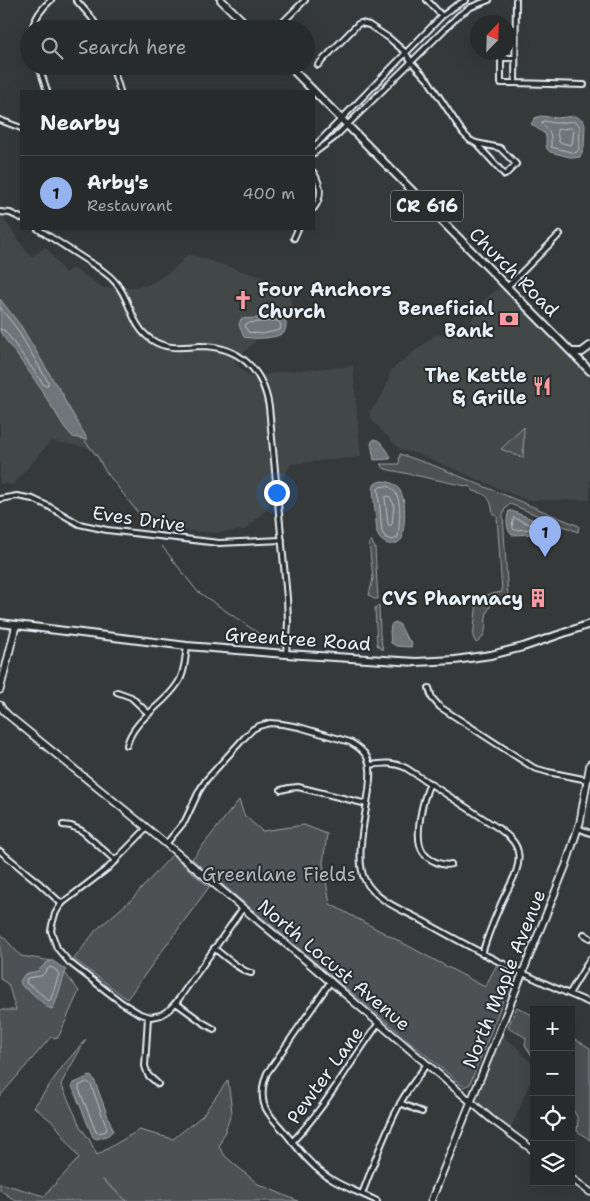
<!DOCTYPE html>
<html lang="en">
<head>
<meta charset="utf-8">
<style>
  :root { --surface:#282b2c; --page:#303334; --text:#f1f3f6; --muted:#a5a7a9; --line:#444748; --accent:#95b2f1 }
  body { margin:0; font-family:"Shantell Sans",sans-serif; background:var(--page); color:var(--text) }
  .controls { position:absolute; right:15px; bottom:15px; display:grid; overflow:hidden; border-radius:0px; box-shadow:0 5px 20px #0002 }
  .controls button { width:45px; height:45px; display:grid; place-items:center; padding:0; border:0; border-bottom:1px solid var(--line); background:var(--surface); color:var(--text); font:25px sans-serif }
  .compass { position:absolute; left:470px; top:15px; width:45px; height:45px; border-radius:50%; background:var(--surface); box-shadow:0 5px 20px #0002; rotate:23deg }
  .you { position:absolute; left:276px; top:492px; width:18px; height:18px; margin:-12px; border:4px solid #fff; border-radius:50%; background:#1a73e8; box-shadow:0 0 0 8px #1a73e833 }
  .badge { display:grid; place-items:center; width:32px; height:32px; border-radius:50%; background:var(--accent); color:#111; font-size:16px; font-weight:700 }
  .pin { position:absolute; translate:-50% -41px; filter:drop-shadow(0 1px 2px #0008) }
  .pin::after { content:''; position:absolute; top:26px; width:18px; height:15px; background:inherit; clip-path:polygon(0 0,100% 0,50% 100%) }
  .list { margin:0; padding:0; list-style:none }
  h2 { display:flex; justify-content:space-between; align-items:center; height:65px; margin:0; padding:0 20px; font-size:21px }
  h2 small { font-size:16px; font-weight:400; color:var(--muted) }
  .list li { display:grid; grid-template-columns:32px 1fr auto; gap:15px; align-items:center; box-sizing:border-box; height:75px; padding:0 20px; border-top:1px solid var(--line) }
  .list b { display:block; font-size:19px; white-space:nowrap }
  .list p { margin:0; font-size:16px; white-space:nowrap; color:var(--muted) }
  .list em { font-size:16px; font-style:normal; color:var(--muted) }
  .icon { flex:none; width:28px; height:28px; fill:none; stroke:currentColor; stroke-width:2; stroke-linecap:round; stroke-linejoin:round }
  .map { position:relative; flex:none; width:590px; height:1201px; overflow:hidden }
  .search { position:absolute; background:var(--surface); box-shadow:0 5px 20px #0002; left:20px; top:20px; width:295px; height:55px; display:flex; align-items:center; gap:12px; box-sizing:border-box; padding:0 18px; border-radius:28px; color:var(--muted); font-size:19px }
  .panel { position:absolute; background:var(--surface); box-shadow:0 5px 20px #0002; left:20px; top:90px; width:295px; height:140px; border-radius:0px }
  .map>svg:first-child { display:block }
  .built { fill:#424647 }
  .green { fill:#4d5152; stroke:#9aa1a5 }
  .water { fill:#707579; stroke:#a0a7ac }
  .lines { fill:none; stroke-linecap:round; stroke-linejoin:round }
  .shore { stroke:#b8bfc5; stroke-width:1 }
  .stream { stroke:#a0a7ac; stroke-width:1 }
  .street-casing { stroke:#e8f1f8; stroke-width:8 }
  .secondary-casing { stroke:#e8f1f8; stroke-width:9 }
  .primary-casing { stroke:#e8f1f8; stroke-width:10 }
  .street { stroke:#2a2d2e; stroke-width:4 }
  .secondary { stroke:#2a2d2e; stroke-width:5.5 }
  .primary { stroke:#2a2d2e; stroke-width:6 }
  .labels { text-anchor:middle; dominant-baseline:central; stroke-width:4; stroke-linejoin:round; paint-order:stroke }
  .shield { fill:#2a2d2e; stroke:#afb6bb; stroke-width:1 }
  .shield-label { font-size:18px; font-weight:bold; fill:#e8f1f8 }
  .street-label { font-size:19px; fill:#e8f1f8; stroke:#2a2d2e }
  .poi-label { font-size:19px; font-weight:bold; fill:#e8f1f8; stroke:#2a2d2e; text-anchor:end }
  .park-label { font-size:19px; fill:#b2b9be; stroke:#2a2d2e }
</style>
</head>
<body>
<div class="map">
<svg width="590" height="1201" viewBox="0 0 590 1201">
  <rect width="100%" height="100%" fill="#35393a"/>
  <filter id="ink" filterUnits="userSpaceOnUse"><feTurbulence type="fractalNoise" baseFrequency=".02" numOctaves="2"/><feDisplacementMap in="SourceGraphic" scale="10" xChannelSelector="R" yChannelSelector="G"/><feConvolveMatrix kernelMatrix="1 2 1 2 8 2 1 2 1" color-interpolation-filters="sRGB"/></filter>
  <g filter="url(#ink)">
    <path class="built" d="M0 214 31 257 46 247 65 273 73 268 104 288 146 286 173 270 189 254 287 285 292 306 234 362 250 377 286 371 353 366 361 457 291 464 267 509 245 530 216 533 150 528 89 448 51 441 13 485 0 484Z
      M507 287 590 371V500H526L421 455 401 450 373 422 370 416V410L377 403 386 387 391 370 435 335 470 334 469 328 474 314 482 302 496 290Z
      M500 1030 507 1040 514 1044 534 1066V1072L513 1124 507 1131 471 1102Z"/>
    <path class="green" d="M524 427 523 458 501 449Z
      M400 454 435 466 579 526 578 532 510 504 505 509 503 515 508 598C502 600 494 601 490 607 481 619 492 634 476 643L473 637 477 601 486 595 502 592 497 516 493 514C491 499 488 493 472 491L471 487 385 469 380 464H399Z
      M371 540 375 548 378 599H374L369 595 373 578 369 543Z
      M379 605 380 635 383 650 377 645 375 608Z
      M239 800 244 815 262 831 304 825 327 834 323 863 330 904 485 987 496 966 513 976 470 1084 464 1087 192 859Z
      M172 855 209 887 127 999 74 959 96 930 132 899Z
      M0 933 21 956 52 961 61 968 79 991 58 1038 51 1037 0 1096V1010H16L8 984 0 979Z
      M517 1007 534 1016V1059L525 1045 526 1038 508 1027Z
      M571 1037 590 1048V1140L577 1131 578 1119 571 1106Z
      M86 1039 61 1084 81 1128 89 1139 97 1155 139 1130 173 1139 202 1116 228 1080 232 1112 219 1147 226 1157 258 1184 298 1201H16L0 1190V1183L44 1196 79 1158 55 1124 34 1107 63 1066Z"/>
    <path class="water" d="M541 116 557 118 575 116 583 120 585 125 584 148 580 157 574 158 550 152C543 147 548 141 545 134L531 124 535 118Z
      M0 299 21 326 55 383 63 394 64 399 85 435 87 440 73 437 65 428 35 380 0 332Z
      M265 316C276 318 292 314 284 333 273 339 256 339 244 337L239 325 241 319C249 318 257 319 265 316Z
      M374 439C382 440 387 451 391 457L390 459 374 460 371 443Z
      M382 481C411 481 405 520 402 539 394 548 381 545 377 533L373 489C374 483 377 482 382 481Z
      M509 511H512L556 529 557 530 556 533 512 535C506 530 506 518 509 511Z
      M396 622 400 625 406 637 412 643 411 647 396 646 391 643 390 632 391 625 393 623Z
      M50 961H53L66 970 55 1004 52 1009 47 1007 30 991 24 988 21 984 20 981 25 974 38 971 45 964Z
      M90 1076 92 1077 94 1079 113 1130C110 1136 103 1137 97 1139L93 1137 72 1086 74 1083Z"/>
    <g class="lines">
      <path class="shore" d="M545 121C549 122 553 123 557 123 565 123 575 118 580 126L579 148 577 152 575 153 551 147C551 133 552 134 542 124V122Z
        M571 128 574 130 572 144 570 145 559 142 557 132V130Z
        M0 307 17 329 48 382V385H44L6 332 3 330 0 329
        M278 321 281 325 280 330 262 334 248 332 245 326 246 324 249 323Z
        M388 486C405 494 399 522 398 537L393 540 386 538 382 532 378 489 380 487Z
        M387 496 390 497 394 505 392 524 390 526 388 524 385 498Z
        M514 518 532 525 533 528 531 529 514 530C512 527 512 521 514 518Z
        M50 967 56 970 59 974 51 999 49 1001 33 987 27 984 26 981 27 978 41 976Z
        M87 1082 89 1083 91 1085 107 1128 106 1131 99 1133 96 1132 79 1089V1086Z"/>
      <path class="stream" d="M85 441 98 457 104 469 149 527
        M162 546 197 591 261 635 268 641
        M103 1180 127 1201"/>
      <g class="street-casing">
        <path id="street" d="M76 0 91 17 99 29
          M427 0 442 16
          M516 0 515 83 584 85
          M32 29C35 17 42 8 51 0
          M276 29 305 0
          M515 58H501V83H515
          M318 65 358 24 361 23 369 25 389 38 406 53 411 62 428 80 463 133 470 140 476 143 505 175 516 164 500 148 476 143
          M39 66 47 91
          M112 66 120 91
          M0 120 21 128
          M314 147 442 16 454 7 466 0
          M314 153 334 138 459 15 471 7 489 0
          M314 173C321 185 323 196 314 208
          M0 212 10 213 21 218
          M38 229C55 240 72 251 89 262 99 268 109 274 116 283 131 300 131 327 152 340 166 350 183 347 200 346 239 346 263 369 269 407L287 598 288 622 286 654
          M294 238 298 229
          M507 287 560 234
          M0 499 17 496 33 499 48 506 79 524 107 530 219 543 282 540
          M429 688 432 698 440 707 534 768 548 772 588 780
          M117 692 131 697 149 714
          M127 745C134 718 164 706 178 683 185 673 185 658 187 646
          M370 765C383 763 394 762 406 768L498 828C507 835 516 841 518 852 522 870 506 890 500 906 493 922 487 937 482 954
          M430 783C423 799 413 837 423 852 426 857 431 860 436 862 441 864 445 866 451 864
          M281 790 289 788 298 787 367 804
          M63 825 71 826 82 831 116 861
          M147 828 108 868 61 904 55 914 52 925 51 931 57 948 69 962 122 1003 140 1014 151 1017 161 1015 170 1009 178 1000 243 908
          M578 828 590 833
          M166 844 185 821 199 791 206 780 244 738 253 729 259 726 270 723 282 724 299 727 350 742C357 746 363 750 367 757 372 767 370 779 369 790 366 814 354 859 365 880 376 901 403 910 423 921 455 939 487 957 521 972 543 983 567 993 590 1003
          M0 851 39 883 62 904
          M584 934 590 938
          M214 948C224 956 239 970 251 973
          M331 981 267 1073C263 1083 261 1093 264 1104 267 1114 275 1121 282 1129 297 1147 311 1167 331 1179 345 1188 361 1193 377 1201
          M569 994 590 959
          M176 1003 202 1022 214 1029
          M148 1017 145 1066 148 1075 158 1084
          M400 1103 422 1112
          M292 1142C326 1107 350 1062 379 1023
          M362 1194C374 1163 385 1131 401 1102 408 1089 418 1076 427 1064"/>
      </g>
      <g class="secondary-casing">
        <path id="secondary" d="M0 690 16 625
          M0 705 3 710 9 716 147 828 298 954 491 1119 534 1151
          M571 1178 590 1192
          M431 1201 566 865 580 822 590 764"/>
      </g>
      <g class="primary-casing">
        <path id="primary" d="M221 0 251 29
          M289 66 590 371
          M572 352H582L590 346
          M0 623 187 646 286 654 416 662 455 660 491 655 523 647 590 624"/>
      </g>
      <use href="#street" class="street"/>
      <use href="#secondary" class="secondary"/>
      <use href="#primary" class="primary"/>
    </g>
  </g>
  <defs>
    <g id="church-bare" transform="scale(1.5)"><path d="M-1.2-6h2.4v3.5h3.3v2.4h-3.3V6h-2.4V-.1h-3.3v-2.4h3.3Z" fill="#ff9aa2" stroke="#2a2d2e" stroke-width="2.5" paint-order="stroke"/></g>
    <g id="bank-bare" transform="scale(1.5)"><path d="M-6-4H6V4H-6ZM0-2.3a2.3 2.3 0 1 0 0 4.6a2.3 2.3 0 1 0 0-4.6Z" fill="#ff9aa2" stroke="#2a2d2e" stroke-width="2.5" paint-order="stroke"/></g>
    <g id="restaurant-bare" transform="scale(1.5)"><path d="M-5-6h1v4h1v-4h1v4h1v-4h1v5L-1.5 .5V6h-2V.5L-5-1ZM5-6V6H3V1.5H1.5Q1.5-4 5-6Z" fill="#ff9aa2" stroke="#2a2d2e" stroke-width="2.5" paint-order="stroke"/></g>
    <g id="building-bare" transform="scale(1.5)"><path d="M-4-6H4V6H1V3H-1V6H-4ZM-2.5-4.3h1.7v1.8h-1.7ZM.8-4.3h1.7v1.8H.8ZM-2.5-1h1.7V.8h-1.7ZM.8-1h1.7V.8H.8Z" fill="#ff9aa2" stroke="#2a2d2e" stroke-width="2.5" paint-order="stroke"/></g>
  </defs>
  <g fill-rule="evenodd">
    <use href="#church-bare" x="243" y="300"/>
    <use href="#bank-bare" x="509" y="319"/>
    <use href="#restaurant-bare" x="542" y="386"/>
    <use href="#building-bare" x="538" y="598"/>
  </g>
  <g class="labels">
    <rect class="shield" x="391" y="190.5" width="72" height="31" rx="4"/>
    <g class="shield-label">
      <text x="427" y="206">CR 616</text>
    </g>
    <g class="street-label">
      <text transform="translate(514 272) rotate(45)">Church Road</text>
      <text transform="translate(139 519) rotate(8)">Eves Drive</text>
      <text transform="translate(298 639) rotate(4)">Greentree Road</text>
      <text transform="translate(334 965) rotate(40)">North Locust Avenue</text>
      <text transform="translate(504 979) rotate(-68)">North Maple Avenue</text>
      <text transform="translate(325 1075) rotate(-54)">Pewter Lane</text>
    </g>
    <g class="poi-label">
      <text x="258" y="289" text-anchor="start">Four Anchors<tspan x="258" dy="22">Church</tspan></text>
      <text x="494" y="308">Beneficial<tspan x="494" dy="22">Bank</tspan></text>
      <text x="527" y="375">The Kettle<tspan x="527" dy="22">&amp; Grille</tspan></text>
      <text x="523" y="598">CVS Pharmacy</text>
    </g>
    <g class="park-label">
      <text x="279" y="874">Greenlane Fields</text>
    </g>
  </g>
</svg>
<div class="controls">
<button>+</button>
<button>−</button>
<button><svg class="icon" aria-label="locate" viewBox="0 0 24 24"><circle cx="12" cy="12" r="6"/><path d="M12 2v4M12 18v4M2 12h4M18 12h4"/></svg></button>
<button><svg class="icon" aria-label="layers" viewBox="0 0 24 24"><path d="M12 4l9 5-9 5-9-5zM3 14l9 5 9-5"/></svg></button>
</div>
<svg class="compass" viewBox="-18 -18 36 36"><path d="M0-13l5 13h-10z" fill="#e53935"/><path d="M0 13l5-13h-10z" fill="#a5a7a9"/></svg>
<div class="you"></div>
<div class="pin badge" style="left:545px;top:557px">1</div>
<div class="search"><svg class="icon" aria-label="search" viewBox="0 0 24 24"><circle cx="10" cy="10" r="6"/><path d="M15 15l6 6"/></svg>Search here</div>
<section class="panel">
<h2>Nearby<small></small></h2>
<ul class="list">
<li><span class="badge">1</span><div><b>Arby's</b><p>Restaurant</p></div><em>400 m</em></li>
</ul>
</section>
</div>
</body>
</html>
